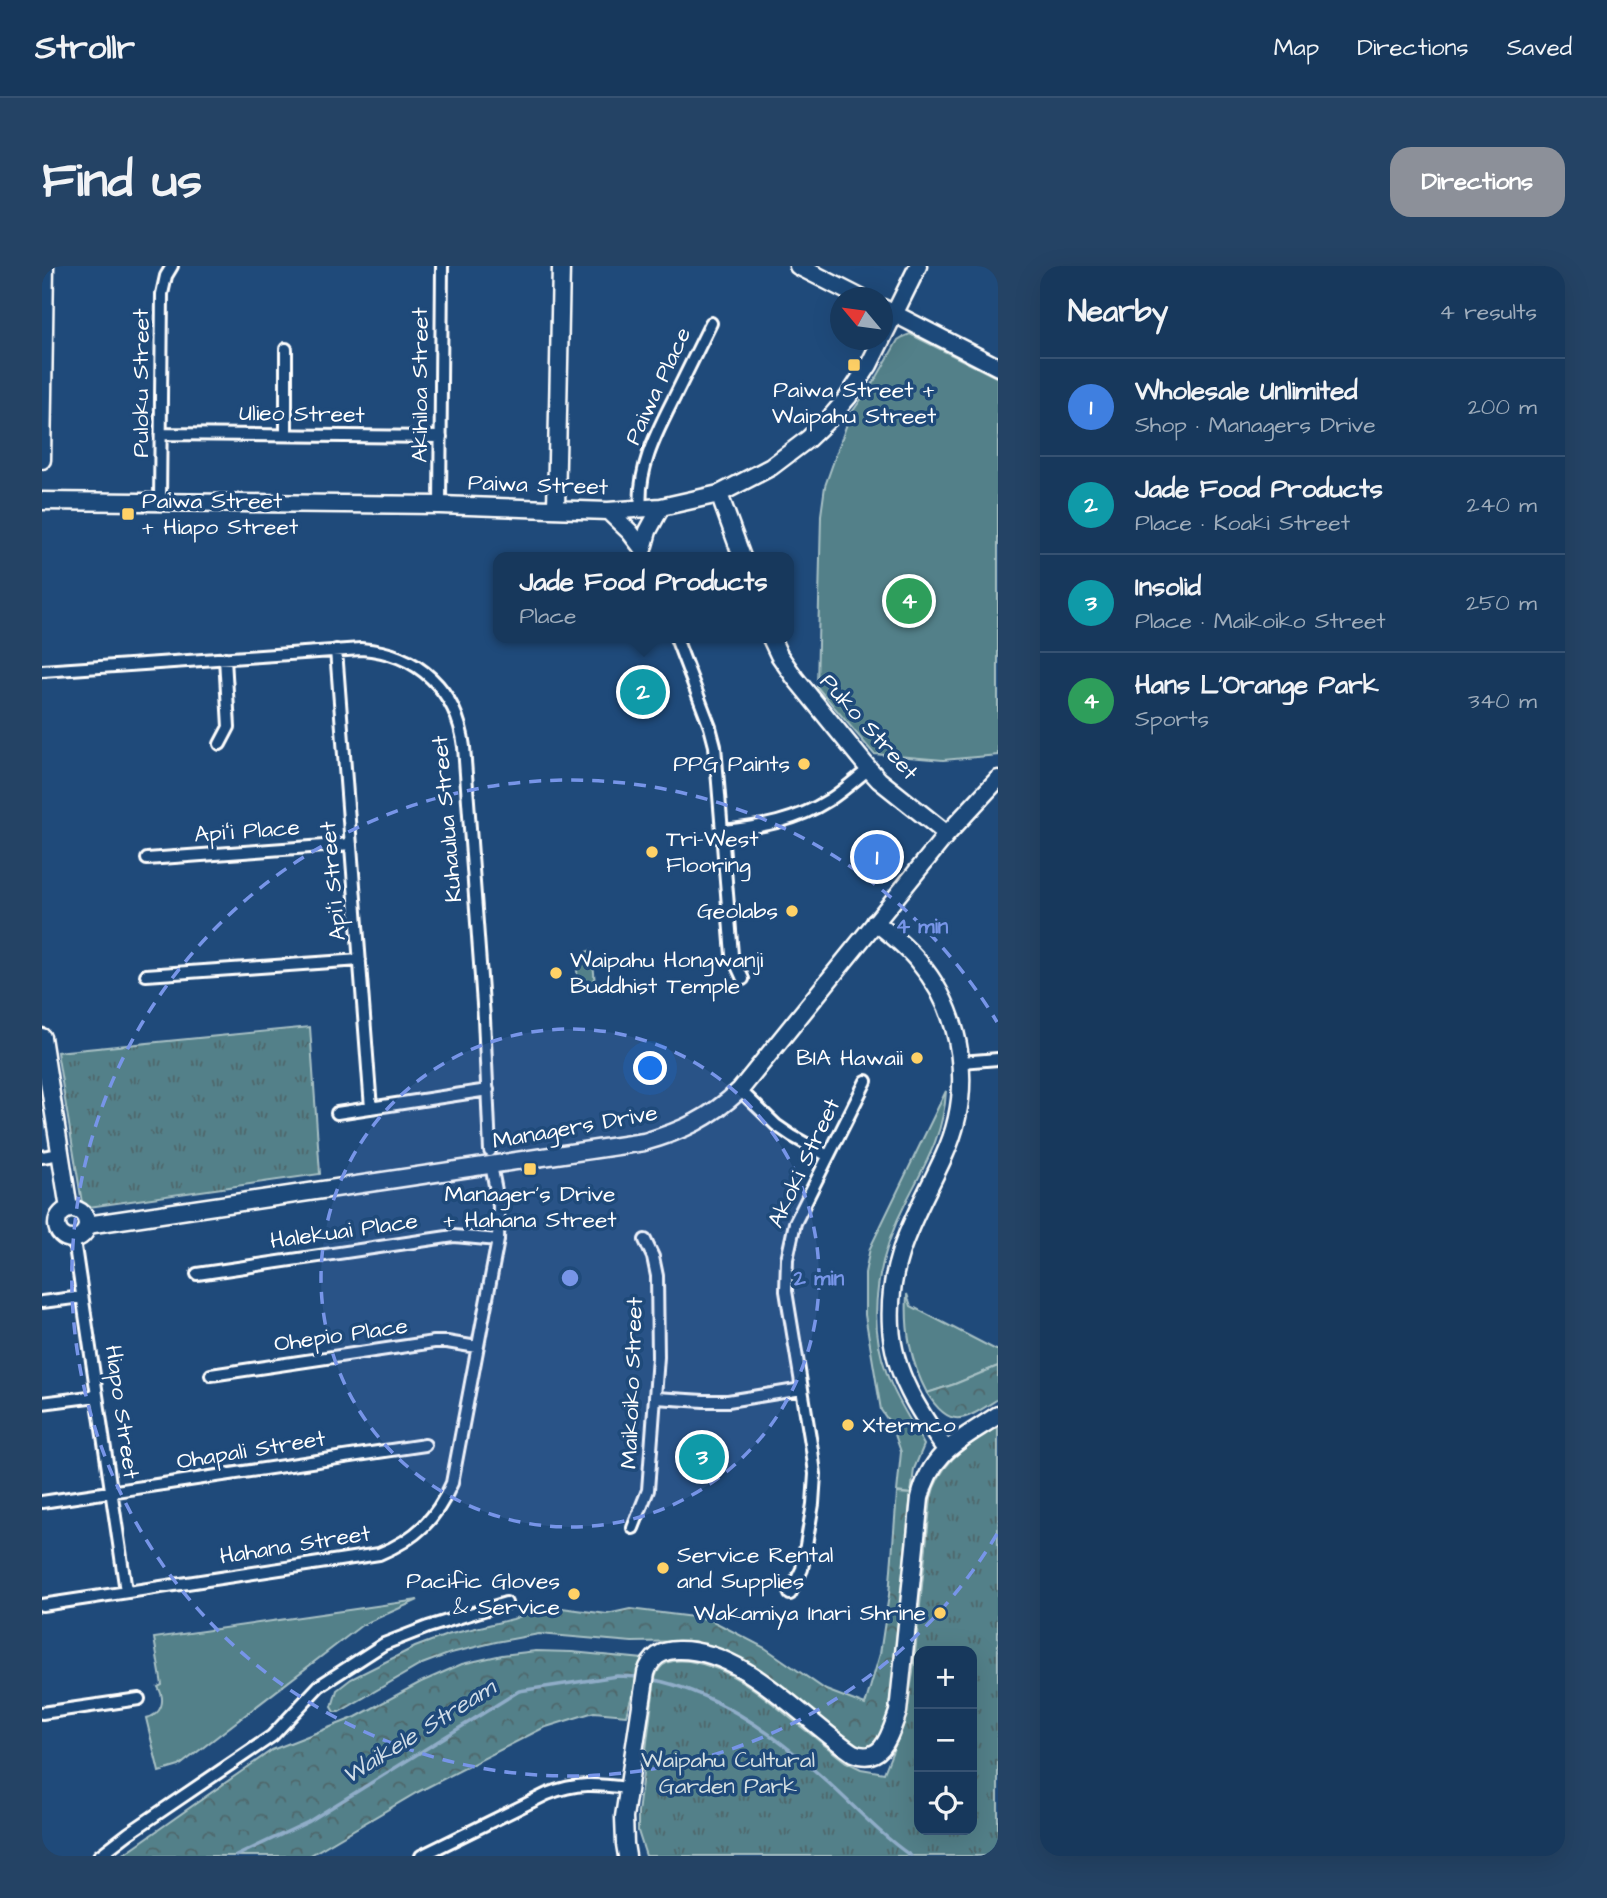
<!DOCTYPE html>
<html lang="en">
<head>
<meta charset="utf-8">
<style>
  :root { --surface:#17385c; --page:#244365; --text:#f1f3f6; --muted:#9eacbb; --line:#365272; --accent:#8c9099 }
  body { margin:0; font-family:"Architects Daughter",sans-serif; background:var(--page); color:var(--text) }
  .controls { position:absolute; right:21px; bottom:21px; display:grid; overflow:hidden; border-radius:14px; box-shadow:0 7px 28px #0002 }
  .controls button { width:63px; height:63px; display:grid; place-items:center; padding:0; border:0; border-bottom:2px solid var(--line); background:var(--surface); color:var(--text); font:35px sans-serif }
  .compass { position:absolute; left:788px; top:21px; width:63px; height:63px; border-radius:50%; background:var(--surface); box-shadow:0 7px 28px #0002; rotate:299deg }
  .you { position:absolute; left:609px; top:803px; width:24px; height:24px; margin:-18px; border:5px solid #fff; border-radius:50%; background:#1a73e8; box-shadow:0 0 0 10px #1a73e833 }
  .badge { display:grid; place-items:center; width:46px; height:46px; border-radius:50%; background:var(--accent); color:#fff; font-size:23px; font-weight:700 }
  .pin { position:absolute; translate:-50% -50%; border:4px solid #fff; box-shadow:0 2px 7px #0006 }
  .popup { position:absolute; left:451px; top:286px; width:301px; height:91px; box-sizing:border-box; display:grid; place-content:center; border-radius:14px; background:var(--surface); filter:drop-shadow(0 2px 5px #0005); font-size:23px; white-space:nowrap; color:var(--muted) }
  .popup b { font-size:26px; color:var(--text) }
  .popup::after { content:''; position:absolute; left:50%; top:100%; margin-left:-14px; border:14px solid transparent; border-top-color:var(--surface) }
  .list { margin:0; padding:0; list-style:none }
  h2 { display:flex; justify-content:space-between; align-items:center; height:91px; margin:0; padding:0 28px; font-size:30px }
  h2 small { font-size:23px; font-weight:400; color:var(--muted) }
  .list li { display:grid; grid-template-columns:46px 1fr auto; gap:21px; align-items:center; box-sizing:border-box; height:98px; padding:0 28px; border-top:2px solid var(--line) }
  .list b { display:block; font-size:26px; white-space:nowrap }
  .list p { margin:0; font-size:23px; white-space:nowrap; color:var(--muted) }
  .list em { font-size:23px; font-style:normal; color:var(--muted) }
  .icon { flex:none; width:38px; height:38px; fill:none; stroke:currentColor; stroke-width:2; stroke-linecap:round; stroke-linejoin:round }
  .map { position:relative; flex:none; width:956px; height:1590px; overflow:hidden; border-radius:21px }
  header { display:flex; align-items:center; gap:42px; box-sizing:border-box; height:98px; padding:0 35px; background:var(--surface); border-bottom:2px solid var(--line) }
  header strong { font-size:33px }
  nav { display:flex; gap:38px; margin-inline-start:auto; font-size:24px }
  .intro { display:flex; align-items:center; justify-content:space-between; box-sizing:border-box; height:168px; padding:0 42px }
  h1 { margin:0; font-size:49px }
  .button { padding:18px 32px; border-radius:21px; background:var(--accent); color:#fff; font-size:24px; font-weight:700 }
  main { display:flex; gap:42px; padding:0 42px }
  aside { flex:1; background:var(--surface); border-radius:21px; box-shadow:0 7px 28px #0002 }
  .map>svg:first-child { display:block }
  .grass { fill:#528089; stroke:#a8c0c4; stroke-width:2 }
  .forest { fill:url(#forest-crowns); stroke:#a8c0c4; stroke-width:2 }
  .park { fill:url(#park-tufts); stroke:#a8c0c4; stroke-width:2; fill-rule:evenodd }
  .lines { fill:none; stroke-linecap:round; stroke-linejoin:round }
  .stream { stroke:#90adc8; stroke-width:3.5 }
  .street-casing { stroke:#fff; stroke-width:16 }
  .secondary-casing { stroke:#fff; stroke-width:21 }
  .street { stroke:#1f4a7a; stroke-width:10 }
  .secondary { stroke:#1f4a7a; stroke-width:16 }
  .ring { fill:none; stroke:#7795e8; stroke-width:3.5; stroke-dasharray:12 9 }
  .poi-dot { fill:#ffd166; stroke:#1f4a7a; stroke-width:2.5 }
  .labels { text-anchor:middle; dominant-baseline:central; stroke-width:7; stroke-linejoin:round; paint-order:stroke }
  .street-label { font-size:23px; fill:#fff; stroke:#1f4a7a }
  .poi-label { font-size:23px; fill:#fff; stroke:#1f4a7a; text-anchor:start }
  .park-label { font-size:23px; fill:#d4dfe2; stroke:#1f4a7a }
  .water-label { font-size:24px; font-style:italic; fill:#d1dde8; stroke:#1f4a7a }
  .centre { fill:#7795e8; stroke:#1f4a7a; stroke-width:3.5 }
  .ring-label { font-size:21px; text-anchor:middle; font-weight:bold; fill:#7795e8; stroke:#1f4a7a; stroke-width:7; stroke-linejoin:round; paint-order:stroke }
</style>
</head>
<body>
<header>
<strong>Strollr</strong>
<nav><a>Map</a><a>Directions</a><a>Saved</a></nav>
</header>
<div class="intro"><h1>Find us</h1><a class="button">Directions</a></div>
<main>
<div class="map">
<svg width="956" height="1590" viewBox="0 0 956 1590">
  <defs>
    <pattern id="forest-crowns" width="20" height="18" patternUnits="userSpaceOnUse" patternTransform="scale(1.75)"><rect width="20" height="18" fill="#528089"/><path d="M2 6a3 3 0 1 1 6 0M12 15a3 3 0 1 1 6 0" fill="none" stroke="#4f666a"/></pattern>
    <pattern id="park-tufts" width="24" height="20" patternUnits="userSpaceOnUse" patternTransform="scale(1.75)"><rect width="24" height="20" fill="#528089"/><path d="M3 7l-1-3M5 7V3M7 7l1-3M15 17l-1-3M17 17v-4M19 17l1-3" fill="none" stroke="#4f666a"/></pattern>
  </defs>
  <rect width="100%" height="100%" fill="#1f4a7a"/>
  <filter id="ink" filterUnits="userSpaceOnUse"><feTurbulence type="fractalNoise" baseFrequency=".0143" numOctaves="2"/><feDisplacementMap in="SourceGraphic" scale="14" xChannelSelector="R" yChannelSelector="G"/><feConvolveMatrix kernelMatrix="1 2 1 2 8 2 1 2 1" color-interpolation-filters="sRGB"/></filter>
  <g filter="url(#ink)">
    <path class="grass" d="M868 68 956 112V489L901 494 832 488 775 421 779 249 783 220 808 149 835 111 856 74 861 71Z
      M550 684 553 718 536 719C535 704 531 688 550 684Z
      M904 825C902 867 884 897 865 934 837 988 823 1050 845 1108 854 1134 870 1155 882 1179L872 1203 869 1228 855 1226 859 1186 850 1160 839 1144 823 1049V1007L828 982Z
      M865 1028 869 1040 954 1084H956V1100L913 1118 885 1127C868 1095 863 1064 865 1028Z
      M376 1334 320 1359 137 1500 117 1506 104 1452C120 1449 124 1434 116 1421L120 1419 112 1372Z"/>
    <path class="forest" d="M956 1100V1133C924 1153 909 1166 885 1127L913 1118Z
      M855 1227 869 1228 849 1427C846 1447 845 1472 825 1482L817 1481 801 1472 723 1408 689 1388 652 1375 590 1376 497 1368 454 1376 409 1387 380 1398 297 1446H293L290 1441 295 1424 309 1413 373 1381 405 1369 471 1353 505 1340 565 1348 588 1343 667 1353 723 1382 784 1424 823 1439 838 1388 847 1329Z
      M494 1385 530 1386 601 1393 584 1449 552 1446 501 1462 374 1527 267 1590H79L230 1484 314 1451 379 1416 420 1398 460 1389Z"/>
    <path class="park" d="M268 761 278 908 47 941 40 937 15 786Z
      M956 1158V1590H604L596 1565V1547L613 1412C618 1395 631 1393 647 1395 690 1402 721 1429 753 1456 770 1469 787 1483 804 1496L819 1503 842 1507 862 1457 871 1407 889 1232C897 1195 928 1178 956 1158ZM877 1385H930V1564H877Z"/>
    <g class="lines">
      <path class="stream" d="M608 1413C670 1425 725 1463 772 1504 805 1532 833 1565 869 1590
        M194 1590 266 1556 477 1425 575 1410 597 1411"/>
      <g class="street-casing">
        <path id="street" d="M120 168 399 171
          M244 169V83
          M118 236 120 28 124 10 130 0
          M398 239 400 0
          M599 243C595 202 615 166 633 130 645 106 657 81 669 57
          M634 372 668 461 673 480 690 689 701 713
          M294 384 329 842
          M0 405 319 383C376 387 415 424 422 481L442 752 448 885
          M178 478 187 461 183 392
          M681 565C719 561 754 555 787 534 801 525 814 513 827 503
          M105 593 309 578
          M104 709 318 694
          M919 796 956 793
          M698 824 734 859 750 870 786 890
          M295 847 446 824
          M0 891 19 888
          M32 974 84 1325
          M155 1008 412 970 456 974
          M0 1036 40 1031
          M169 1109 392 1076H405L435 1081
          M614 1132 662 1135H686L760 1123
          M0 1137 55 1130
          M0 1236 383 1179
          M591 1262 606 1224 616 1091 615 1010 611 991 603 974
          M748 1328 760 1303 771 1238 773 1208 770 1184 744 1025 745 993 753 957 824 815
          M0 1339 337 1288C374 1273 394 1253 410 1217L456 974 457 940 449 899
          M0 1447 97 1433
          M57 1590 87 1567 230 1470 277 1420 342 1378 386 1361 464 1337
          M379 1590 505 1528C535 1516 554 1518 586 1522"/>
      </g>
      <g class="secondary-casing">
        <path id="secondary" d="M756 0 819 32
          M841 42 956 101
          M0 194 3 0
          M677 228 700 291
          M0 235 398 239 566 245 619 241 677 228 729 201 766 173 787 153 806 131 827 99 876 0
          M514 242 519 0
          M566 245 588 266 601 283
          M601 283 606 265 619 241
          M729 372 737 389 753 412 827 503 837 514 905 568
          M833 656C848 668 864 680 876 695 922 749 932 825 902 890 875 949 845 991 849 1060 851 1107 878 1147 904 1184
          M0 771 27 943
          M15 958a15 15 0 1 1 30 0a15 15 0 1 1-30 0Z
          M45 959 602 876C641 865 668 852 698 824L905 568 956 513
          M585 1590 583 1578 582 1551 604 1407C609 1391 620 1384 636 1384 702 1383 760 1453 811 1487 841 1499 848 1468 856 1446L878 1232C889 1185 919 1174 956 1149"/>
      </g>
      <use href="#street" class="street"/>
      <use href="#secondary" class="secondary"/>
    </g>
  </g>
  <circle cx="528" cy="1012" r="249" fill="#7795e8" fill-opacity=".12"/>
  <g class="ring">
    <circle cx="528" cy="1012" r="249"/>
    <path d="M955 1268A498 498 0 1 1 955 756"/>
  </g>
  <g class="poi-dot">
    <rect x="805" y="92" width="14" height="14" rx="3.5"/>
    <rect x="79" y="241" width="14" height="14" rx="3.5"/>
    <circle cx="762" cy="498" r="7"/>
    <circle cx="610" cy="586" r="7"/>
    <circle cx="750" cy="645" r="7"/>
    <circle cx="514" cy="707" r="7"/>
    <circle cx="875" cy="792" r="7"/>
    <rect x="481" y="896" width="14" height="14" rx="3.5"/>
    <circle cx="806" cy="1159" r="7"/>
    <circle cx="621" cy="1302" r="7"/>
    <circle cx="532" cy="1328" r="7"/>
    <circle cx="898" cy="1347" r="7"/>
  </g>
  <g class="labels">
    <g class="street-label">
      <text transform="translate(99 117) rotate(-90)">Puloku Street</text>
      <text transform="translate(378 119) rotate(-90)">Akihiloa Street</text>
      <text transform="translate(616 120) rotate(-65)">Paiwa Place</text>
      <text transform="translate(260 148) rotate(1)">Ulieo Street</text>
      <text transform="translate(496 219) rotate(2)">Paiwa Street</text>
      <text transform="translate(827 461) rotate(48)">Puko Street</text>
      <text transform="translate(405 553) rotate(-95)">Kuhaulua Street</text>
      <text transform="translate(205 565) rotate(-4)">Apiʻi Place</text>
      <text transform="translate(291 615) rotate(-95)">Apiʻi Street</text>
      <text transform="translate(533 861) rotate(-10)">Managers Drive</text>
      <text transform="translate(762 897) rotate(-65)">Akoki Street</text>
      <text transform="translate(302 965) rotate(-8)">Halekuai Place</text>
      <text transform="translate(299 1069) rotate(-8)">Ohepio Place</text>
      <text transform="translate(590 1117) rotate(-88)">Maikoiko Street</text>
      <text transform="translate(80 1146) rotate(82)">Hiapo Street</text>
      <text transform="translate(209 1184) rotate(-9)">Ohapali Street</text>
      <text transform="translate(253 1279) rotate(-9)">Hahana Street</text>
    </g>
    <g class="poi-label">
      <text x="812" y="124" text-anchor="middle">Paiwa Street +<tspan x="812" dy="26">Waipahu Street</tspan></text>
      <text x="100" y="235">Paiwa Street<tspan x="100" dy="26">+ Hiapo Street</tspan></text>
      <text x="748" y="498" text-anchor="end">PPG Paints</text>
      <text x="624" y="573">Tri-West<tspan x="624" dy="26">Flooring</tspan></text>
      <text x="736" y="645" text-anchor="end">Geolabs</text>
      <text x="528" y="694">Waipahu Hongwanji<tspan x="528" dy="26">Buddhist Temple</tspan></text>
      <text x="861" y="792" text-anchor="end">BIA Hawaii</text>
      <text x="488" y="928" text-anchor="middle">Manager's Drive<tspan x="488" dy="26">+ Hahana Street</tspan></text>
      <text x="820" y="1159">Xtermco</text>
      <text x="635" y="1289">Service Rental<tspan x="635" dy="26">and Supplies</tspan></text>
      <text x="518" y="1315" text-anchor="end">Pacific Gloves<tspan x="518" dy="26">&amp; Service</tspan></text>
      <text x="884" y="1347" text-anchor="end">Wakamiya Inari Shrine</text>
    </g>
    <g class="park-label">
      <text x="686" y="1494">Waipahu Cultural<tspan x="686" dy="26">Garden Park</tspan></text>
    </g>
    <g class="water-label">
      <text transform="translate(377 1466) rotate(-32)">Waikele Stream</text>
    </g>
  </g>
  <circle cx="528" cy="1012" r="10" class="centre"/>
  <g class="ring-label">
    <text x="880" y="667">4 min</text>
    <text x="777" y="1019">2 min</text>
  </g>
</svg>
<div class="controls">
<button>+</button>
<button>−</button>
<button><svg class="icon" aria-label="locate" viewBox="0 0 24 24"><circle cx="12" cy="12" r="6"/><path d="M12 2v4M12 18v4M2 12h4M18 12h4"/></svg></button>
</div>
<svg class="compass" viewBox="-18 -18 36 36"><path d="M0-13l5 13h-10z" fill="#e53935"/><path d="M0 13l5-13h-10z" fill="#9eacbb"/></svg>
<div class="you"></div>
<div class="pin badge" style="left:835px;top:591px;background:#3f7fe0">1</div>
<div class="pin badge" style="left:601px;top:426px;background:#0f9aa8">2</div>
<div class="popup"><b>Jade Food Products</b>Place</div>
<div class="pin badge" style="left:660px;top:1191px;background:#0f9aa8">3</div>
<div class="pin badge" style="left:867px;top:335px;background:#2e9e5b">4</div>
</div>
<aside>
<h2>Nearby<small>4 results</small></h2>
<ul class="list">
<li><span class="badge" style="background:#3f7fe0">1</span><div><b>Wholesale Unlimited</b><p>Shop · Managers Drive</p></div><em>200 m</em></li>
<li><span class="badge" style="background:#0f9aa8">2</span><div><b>Jade Food Products</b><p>Place · Koaki Street</p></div><em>240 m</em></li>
<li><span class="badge" style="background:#0f9aa8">3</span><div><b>Insolid</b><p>Place · Maikoiko Street</p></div><em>250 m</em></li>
<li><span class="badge" style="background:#2e9e5b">4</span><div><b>Hans L'Orange Park</b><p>Sports</p></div><em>340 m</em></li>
</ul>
</aside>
</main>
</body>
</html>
